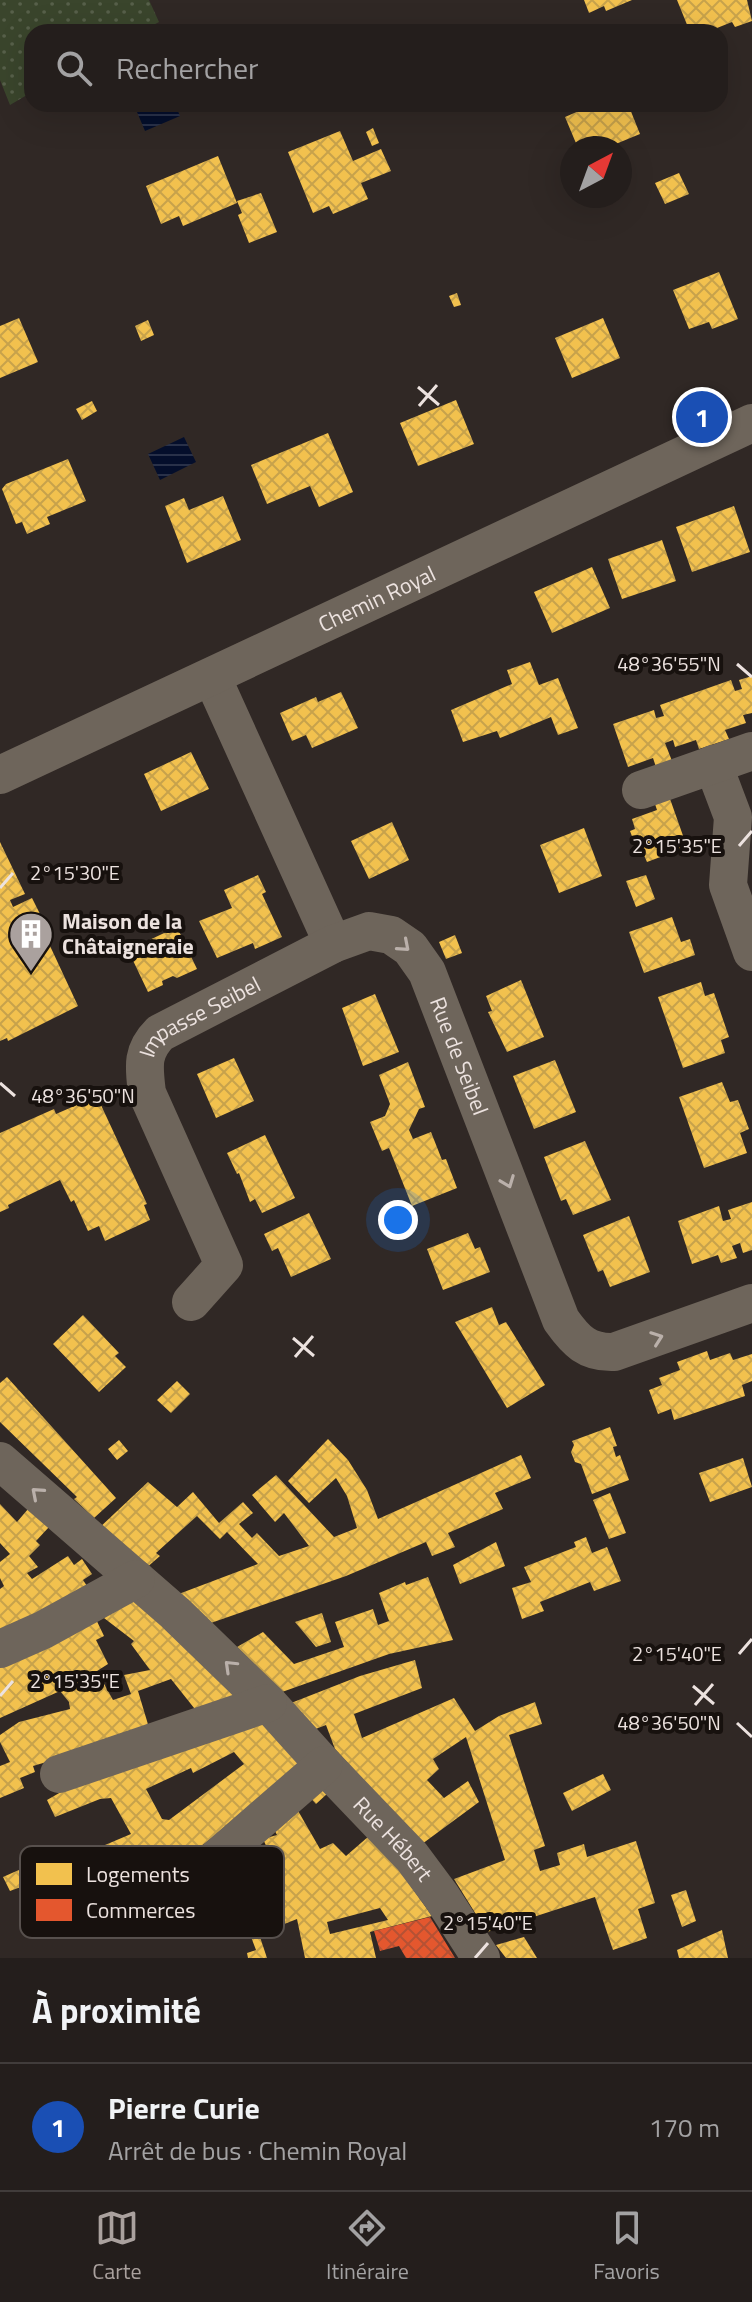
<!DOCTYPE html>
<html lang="fr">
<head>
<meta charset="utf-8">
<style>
  :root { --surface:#241e1c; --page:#2c2725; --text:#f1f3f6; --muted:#a3a2a3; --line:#413c3b; --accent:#aaa19e }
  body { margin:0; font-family:"Titillium Web",sans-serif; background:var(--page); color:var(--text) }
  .compass { position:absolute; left:560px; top:136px; width:72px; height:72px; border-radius:50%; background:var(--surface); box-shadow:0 8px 32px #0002; rotate:41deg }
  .you { position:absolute; left:398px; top:1220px; width:28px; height:28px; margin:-20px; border:6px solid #fff; border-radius:50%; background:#1a73e8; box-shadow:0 0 0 12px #1a73e833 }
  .badge { display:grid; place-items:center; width:52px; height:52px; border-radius:50%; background:var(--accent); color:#fff; font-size:26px; font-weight:700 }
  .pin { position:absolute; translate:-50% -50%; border:4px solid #fff; box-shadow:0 2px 8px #0006 }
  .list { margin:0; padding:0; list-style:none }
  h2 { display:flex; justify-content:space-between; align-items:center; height:104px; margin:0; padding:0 32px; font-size:34px }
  h2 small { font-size:26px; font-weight:400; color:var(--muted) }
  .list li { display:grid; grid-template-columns:52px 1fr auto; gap:24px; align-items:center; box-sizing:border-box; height:128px; padding:0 32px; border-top:2px solid var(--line) }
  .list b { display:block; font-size:30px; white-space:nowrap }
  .list p { margin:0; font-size:26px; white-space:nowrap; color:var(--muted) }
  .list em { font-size:26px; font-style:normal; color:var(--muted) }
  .icon { flex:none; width:44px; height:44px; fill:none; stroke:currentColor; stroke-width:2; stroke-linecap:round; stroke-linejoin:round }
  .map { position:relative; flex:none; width:752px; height:1958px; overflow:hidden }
  .search { position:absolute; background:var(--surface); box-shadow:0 8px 32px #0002; left:24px; right:24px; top:24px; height:88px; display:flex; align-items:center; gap:20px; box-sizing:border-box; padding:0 28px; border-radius:24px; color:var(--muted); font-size:30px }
  .sheet { height:232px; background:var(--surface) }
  nav { display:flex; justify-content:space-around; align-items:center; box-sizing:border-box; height:112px; border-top:2px solid var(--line); background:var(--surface); font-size:22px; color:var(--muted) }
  nav a { display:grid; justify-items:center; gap:4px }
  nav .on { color:var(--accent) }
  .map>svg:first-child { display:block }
  .grass { fill:url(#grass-dots) }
  .water { fill:url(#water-rules) }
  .homes { fill:url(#homes-cross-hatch); fill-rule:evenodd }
  .shops { fill:url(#shops-cross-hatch) }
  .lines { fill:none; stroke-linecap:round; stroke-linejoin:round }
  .minor { stroke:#6e655b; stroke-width:38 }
  .oneway { stroke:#bab0aa }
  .ticks { fill:none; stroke:#ece2df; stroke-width:3 }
  .labels { text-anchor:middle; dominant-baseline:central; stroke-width:8; stroke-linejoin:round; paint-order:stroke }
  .street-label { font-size:22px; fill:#ece2df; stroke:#17110e }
  .poi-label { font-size:22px; font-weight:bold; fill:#ece2df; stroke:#17110e; text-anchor:start }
  .key { fill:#17110e; stroke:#57504d; stroke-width:2 }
  .key-label { font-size:22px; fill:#ece2df }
  .ticks-label { font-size:20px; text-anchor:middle; fill:#ece2df; stroke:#17110e; stroke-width:8; stroke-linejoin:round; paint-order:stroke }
</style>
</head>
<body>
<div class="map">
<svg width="752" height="1958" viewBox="0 0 752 1958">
  <defs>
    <pattern id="grass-dots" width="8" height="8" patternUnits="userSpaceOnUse" patternTransform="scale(2)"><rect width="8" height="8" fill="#3a452c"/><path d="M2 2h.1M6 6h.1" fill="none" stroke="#57604a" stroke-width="1.8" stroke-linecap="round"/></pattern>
    <pattern id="water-rules" width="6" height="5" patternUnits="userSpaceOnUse" patternTransform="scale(2)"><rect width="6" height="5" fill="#040e2b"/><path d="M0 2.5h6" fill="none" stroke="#293149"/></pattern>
    <pattern id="homes-cross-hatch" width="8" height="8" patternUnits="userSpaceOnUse" patternTransform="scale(2)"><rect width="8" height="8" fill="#f2c14e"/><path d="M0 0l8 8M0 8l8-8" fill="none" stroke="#c7a24b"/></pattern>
    <pattern id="shops-cross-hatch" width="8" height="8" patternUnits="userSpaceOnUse" patternTransform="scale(2)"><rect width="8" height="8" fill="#e4572e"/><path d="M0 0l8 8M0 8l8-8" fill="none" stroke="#b55134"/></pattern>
  </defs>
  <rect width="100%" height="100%" fill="#302825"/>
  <path class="grass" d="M0 0H149L159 22 140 32H32V92L10 105 0 80Z"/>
  <path class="water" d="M156 104H175L180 116 145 131 137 112Z
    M184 437 196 462 160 480 148 454Z"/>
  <path class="homes" d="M584 0H632L606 11 604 6 589 13Z
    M677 0H747L752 21 735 27 732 22 717 28 719 32H690Z
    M595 104H628L640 134 606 148H578L565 117Z
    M373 128 379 143 372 146 366 132Z
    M340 131 353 161 381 149 391 171 361 183 368 199 333 214 329 206 313 213 288 152Z
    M218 156 237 203 183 226 179 216 161 224 146 186Z
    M679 173 689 194 665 204 655 183Z
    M261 193 277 232 249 243 238 215 242 213 237 201Z
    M719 272 738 319 712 329 709 322 689 329 673 290Z
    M457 293 461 305 454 307 449 296Z
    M19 318 38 362 0 378V326Z
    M603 318 620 358 572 378 555 338Z
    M148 320 154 335 141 341 135 326Z
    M456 400 474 444 418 466 400 423Z
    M92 401 97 411 82 420 76 409Z
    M328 433 353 492 319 507 310 486 267 504 251 465Z
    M68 459 86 501 47 517 50 524 27 534 22 522 16 524 2 489 6 484Z
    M223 496 241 540 187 563 165 506 184 498 189 510Z
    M734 506 750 552 692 572 676 527Z
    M662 540 676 581 622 599 608 559Z
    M592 567 610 608 552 633 534 592Z
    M530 662 539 685 558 678 578 728 558 735 551 717 500 738 497 731 463 742 451 710 512 684 507 670Z
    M752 676V713L743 715 746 723 725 730 729 739 699 749 696 740 675 747 673 740 665 743 672 761 656 767 653 758 628 767 613 724 654 710 656 718 664 716 660 705 731 680 735 691 742 689 739 680Z
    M341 692 358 728 312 748 306 735 292 741 280 713 316 697 318 702Z
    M191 752 209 789 161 811 144 774Z
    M669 796 687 847 647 862 643 853 639 855 630 831 635 829 632 819 657 810 654 801Z
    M392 822 409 860 369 879 351 841Z
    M584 828 602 876 559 893 540 845Z
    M0 842 25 894 10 900 13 907 32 898 41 916 36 918 37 925 32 930 35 937 44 933 78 1006 8 1041 7 1038 0 1041Z
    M258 875 266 892 262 894 282 937 255 949 253 943 217 958 199 921 232 908 224 890Z
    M646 875 655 899 636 907 626 881Z
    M672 917 681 942 690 939 695 955 644 973 629 932Z
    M177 927 197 969 177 978 173 976 162 981 163 985 148 992 128 950Z
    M455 935 462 953 446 959 439 942Z
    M521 980 544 1037 507 1052 488 1012 492 1011 486 996Z
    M701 982 705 996 714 993 729 1037 721 1040 725 1053 683 1068 658 997Z
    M375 994 399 1052 363 1066 342 1008Z
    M234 1058 254 1101 216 1118 197 1074Z
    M555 1060 576 1112 534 1129 513 1076Z
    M408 1062 425 1107 419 1109 409 1130 413 1139 431 1132 442 1160 446 1159 457 1188 412 1206 389 1148 382 1151 370 1122 385 1116 390 1104 379 1075Z
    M722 1082 730 1102 738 1100 749 1129 740 1133 747 1153 704 1168 679 1097Z
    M94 1090 147 1204 144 1205 150 1220 105 1241 99 1226 88 1231 74 1200 71 1202 60 1180 8 1205 9 1208 0 1212V1133L54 1109 56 1114 79 1104 77 1098Z
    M265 1135 295 1198 262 1213 255 1199 250 1202 239 1173 237 1174 227 1153Z
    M585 1141 611 1200 573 1215 566 1199 561 1201 544 1157Z
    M752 1202V1250L743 1253 740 1243 732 1246 737 1258 721 1263 718 1255 692 1264 678 1221 719 1206 723 1221 731 1219 728 1210Z
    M309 1213 331 1259 291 1277 278 1248 272 1251 264 1234Z
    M629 1216 650 1272 610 1287 603 1270 598 1272 583 1235Z
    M468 1233 475 1249 480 1247 490 1272 443 1290 427 1249Z
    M492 1307 499 1325 506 1322 545 1385 507 1408 455 1322Z
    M83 1315 119 1353 115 1356 126 1367 99 1392 53 1344Z
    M707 1351 710 1360 730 1353 733 1360 752 1354V1381L742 1385 745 1396 674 1420 671 1409 658 1414 649 1390 662 1385 659 1378 680 1370 677 1362Z
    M7 1377 116 1498 94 1518 74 1499 77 1497 0 1422V1383Z
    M177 1381 190 1394 171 1413 157 1400Z
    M610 1427 617 1446 613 1447 616 1457 620 1455 629 1480 592 1494 581 1464 575 1462 571 1452 574 1445 572 1441Z
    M328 1439 348 1460 367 1490 378 1519 521 1455 531 1478 495 1493 503 1509 448 1533 455 1547 432 1556 426 1542 346 1576 208 1624 176 1595 258 1564 227 1532 220 1539 197 1516 156 1553 160 1556 145 1569 98 1529 148 1482 177 1507 193 1492 219 1523 243 1502 253 1513 239 1524 252 1538 257 1533 279 1556 309 1546 284 1513 275 1522 252 1495 276 1475 334 1537 357 1528 347 1496 336 1478 309 1503 288 1481Z
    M119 1440 128 1451 117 1460 108 1449Z
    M743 1458 752 1487 710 1502 699 1473Z
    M610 1493 626 1533 609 1539 593 1500Z
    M0 1504 17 1522 28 1509 49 1527 36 1541 40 1545 29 1556 38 1567 27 1573 32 1579 68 1556 74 1565 82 1559 92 1574 83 1580 91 1592 0 1630V1589L4 1586 0 1578V1562L10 1554 0 1543Z
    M586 1537 592 1553 607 1547 621 1581 594 1591 590 1582 540 1602 544 1611 522 1619 512 1588 531 1582 524 1567 576 1547 574 1542Z
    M496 1542 505 1566 460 1584 453 1565Z
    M428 1577 453 1640 389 1654 282 1692 237 1647 263 1632 294 1664 344 1647 335 1622 373 1609 378 1625 389 1621 379 1593 405 1582 406 1585Z
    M132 1597 243 1700 202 1718 171 1679 138 1691 150 1731 33 1766 35 1772 20 1778 24 1788 0 1798V1766L10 1762 0 1742V1735L19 1722 70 1709 69 1702 60 1691 0 1718V1663L93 1613 104 1636 96 1640 108 1664 97 1671 113 1700 131 1694 124 1675 150 1670 131 1644 134 1641 104 1618Z
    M322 1613 331 1642 316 1647 295 1622Z
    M415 1660 422 1688 354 1714 362 1738 454 1698 475 1731 499 1716 535 1702 542 1724 509 1735 545 1846 534 1850 540 1871 560 1865 557 1853 584 1844 587 1857 636 1841 655 1903 638 1909 647 1938 613 1950 595 1897 487 1932 454 1879 505 1860 466 1737 433 1759 439 1769 427 1780 444 1798 468 1781 479 1802 422 1844 335 1749 326 1725 313 1730 291 1703 360 1676Z
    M256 1715 304 1766 186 1858 127 1883 105 1845 131 1834 111 1798 100 1799 55 1817 47 1800 68 1788ZM234 1752 244 1764 169 1820 162 1819 146 1789 191 1768 193 1773Z
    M603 1774 611 1790 572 1811 563 1793Z
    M317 1781 328 1793 316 1804 305 1792Z
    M297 1809 320 1849 333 1843 346 1856 369 1836 400 1871 432 1916 370 1932 376 1958H305L297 1919 259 1934 267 1958H248L247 1953 256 1950 235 1895 213 1906 211 1902 174 1921 153 1879 190 1861 203 1883 204 1889 216 1876 269 1852 263 1839 277 1835 271 1823ZM380 1908 388 1920 330 1934 327 1922Z
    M21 1869 29 1884 10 1891 3 1877Z
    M686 1890 696 1921 682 1927 671 1895Z
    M722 1930 728 1958H679L677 1950Z
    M524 1937 537 1958H506L496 1945Z"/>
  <path class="shops" d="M430 1917 455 1958H406L399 1946 380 1951 374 1931Z"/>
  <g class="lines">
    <g class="minor">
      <path d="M212 677 333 944"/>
      <path d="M713 764 733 817 728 885 752 952"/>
      <path id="s1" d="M0 775 752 423"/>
      <path d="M641 790 752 751"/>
      <path id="s2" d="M191 1302 224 1265 147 1093C144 1067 141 1052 160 1033L333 944 369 931 391 935 410 948 427 972 561 1320C576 1341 587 1353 614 1352L752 1303"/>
      <path id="s3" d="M0 1461 175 1613 268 1703 324 1765 412 1857 441 1896 481 1958"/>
      <path d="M0 1649 43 1630 136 1579"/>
      <path d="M59 1774 268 1703"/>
      <path d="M211 1863 324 1765"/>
    </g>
  </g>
  <defs><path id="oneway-chevron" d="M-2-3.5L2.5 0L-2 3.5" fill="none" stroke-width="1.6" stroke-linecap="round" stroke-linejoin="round" transform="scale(2)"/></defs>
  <g class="oneway">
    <use href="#oneway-chevron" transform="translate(404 946) rotate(41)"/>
    <use href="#oneway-chevron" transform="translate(508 1182) rotate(69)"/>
    <use href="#oneway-chevron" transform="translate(657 1338) rotate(-20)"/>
    <use href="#oneway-chevron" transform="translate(37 1493) rotate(-139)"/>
    <use href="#oneway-chevron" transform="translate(230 1666) rotate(-136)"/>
  </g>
  <path class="ticks" d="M418 387 439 405M419 406 437 385M737 664 752 677M739 846 752 831M0 888 13 873M0 1083 15 1096M293 1338 314 1356M295 1357 313 1336M739 1654 752 1639M693 1686 714 1704M0 1696 13 1681M695 1705 713 1684M737 1723 752 1737M475 1958 488 1943"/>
  <defs>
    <g id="building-pin" transform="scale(2.3)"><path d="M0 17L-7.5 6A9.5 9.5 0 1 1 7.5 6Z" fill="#aaa19e" stroke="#17110e"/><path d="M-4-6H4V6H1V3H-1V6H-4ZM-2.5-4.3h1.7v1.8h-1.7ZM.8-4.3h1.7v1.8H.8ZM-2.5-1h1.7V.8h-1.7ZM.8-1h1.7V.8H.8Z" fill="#fff"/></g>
  </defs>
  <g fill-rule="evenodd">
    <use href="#building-pin" x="31" y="934"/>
  </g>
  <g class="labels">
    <g class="street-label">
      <text stroke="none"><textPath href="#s1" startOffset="416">Chemin Royal</textPath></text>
      <text stroke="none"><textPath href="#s2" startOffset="344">Impasse Seibel</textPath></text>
      <text stroke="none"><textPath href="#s2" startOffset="700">Rue de Seibel</textPath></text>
      <text stroke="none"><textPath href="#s3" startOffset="546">Rue Hébert</textPath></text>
    </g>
    <g class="poi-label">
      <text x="62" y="921">Maison de la<tspan x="62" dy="25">Châtaigneraie</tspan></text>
    </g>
  </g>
  <rect x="20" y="1846" width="264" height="92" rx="12" class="key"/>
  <rect x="36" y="1863" width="36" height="22" fill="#f2c14e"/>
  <rect x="36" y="1899" width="36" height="22" fill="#e4572e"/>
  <g class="key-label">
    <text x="86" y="1882">Logements</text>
    <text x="86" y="1918">Commerces</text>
  </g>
  <g class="ticks-label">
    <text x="669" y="671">48°36'55"N</text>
    <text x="677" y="853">2°15'35"E</text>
    <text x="75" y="880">2°15'30"E</text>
    <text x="83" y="1103">48°36'50"N</text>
    <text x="677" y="1661">2°15'40"E</text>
    <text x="75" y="1688">2°15'35"E</text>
    <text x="669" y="1730">48°36'50"N</text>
    <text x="488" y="1930">2°15'40"E</text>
  </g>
</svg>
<svg class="compass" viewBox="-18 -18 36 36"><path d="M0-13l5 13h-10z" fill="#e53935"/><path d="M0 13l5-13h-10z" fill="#a3a2a3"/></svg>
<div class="you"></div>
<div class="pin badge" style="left:702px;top:417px;background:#1a4fb4">1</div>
<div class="search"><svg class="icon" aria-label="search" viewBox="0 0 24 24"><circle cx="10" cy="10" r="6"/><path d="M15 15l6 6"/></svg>Rechercher</div>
</div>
<section class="sheet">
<h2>À proximité<small></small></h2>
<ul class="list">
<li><span class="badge" style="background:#1a4fb4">1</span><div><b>Pierre Curie</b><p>Arrêt de bus · Chemin Royal</p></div><em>170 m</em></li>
</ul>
</section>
<nav>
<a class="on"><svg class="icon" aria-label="map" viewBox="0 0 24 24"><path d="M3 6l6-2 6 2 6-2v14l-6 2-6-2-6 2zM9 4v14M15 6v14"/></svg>Carte</a>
<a><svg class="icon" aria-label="directions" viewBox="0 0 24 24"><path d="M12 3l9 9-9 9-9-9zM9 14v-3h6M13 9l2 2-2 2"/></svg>Itinéraire</a>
<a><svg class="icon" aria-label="saved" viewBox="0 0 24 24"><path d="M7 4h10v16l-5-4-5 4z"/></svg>Favoris</a>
</nav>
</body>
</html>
